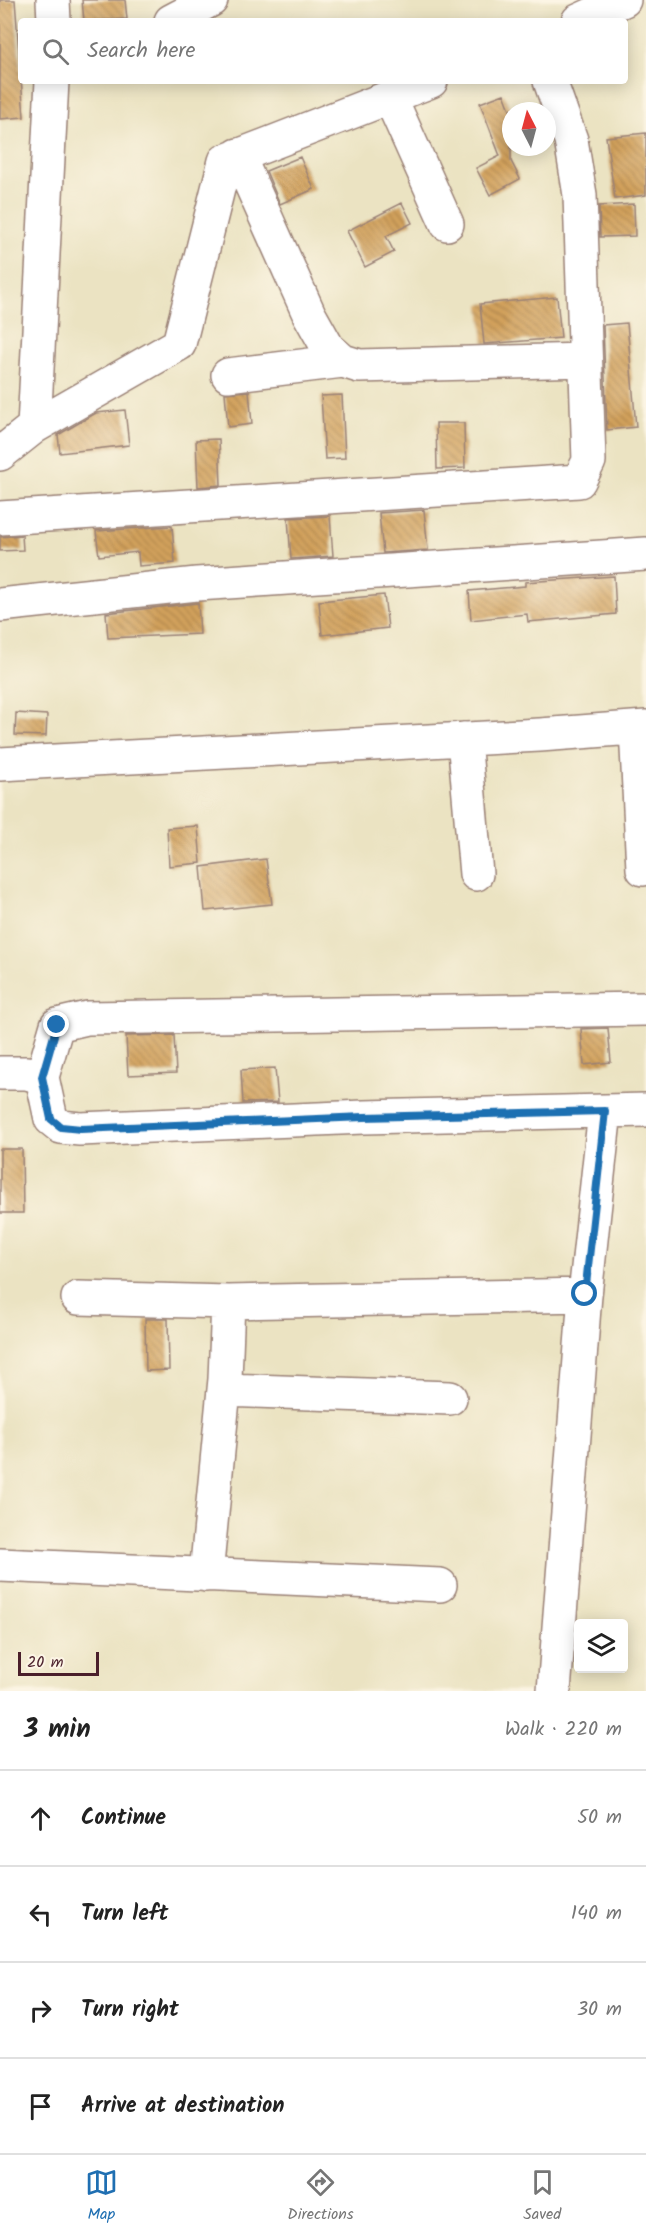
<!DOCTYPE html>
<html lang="en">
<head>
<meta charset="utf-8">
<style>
  :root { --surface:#fff; --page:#f2f2f2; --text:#222; --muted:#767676; --line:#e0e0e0; --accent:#1f6fb2 }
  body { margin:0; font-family:Kalam,sans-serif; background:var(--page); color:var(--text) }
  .controls { position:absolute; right:18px; bottom:18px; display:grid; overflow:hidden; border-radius:6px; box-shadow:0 3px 15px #0003 }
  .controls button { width:54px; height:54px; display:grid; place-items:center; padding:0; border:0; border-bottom:2px solid var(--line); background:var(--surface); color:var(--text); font:30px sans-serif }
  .compass { position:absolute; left:502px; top:102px; width:54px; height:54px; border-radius:50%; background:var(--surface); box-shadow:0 3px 15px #0003; rotate:354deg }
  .scale { position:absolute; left:18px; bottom:15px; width:81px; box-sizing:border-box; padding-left:6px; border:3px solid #4a1f2b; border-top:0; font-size:16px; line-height:21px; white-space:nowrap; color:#4a1f2b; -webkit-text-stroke:4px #fcf5e5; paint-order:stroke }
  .stop { position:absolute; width:18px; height:18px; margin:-14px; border:4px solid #1f6fb2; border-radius:50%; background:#fff }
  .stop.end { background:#1f6fb2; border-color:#fff; box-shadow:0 2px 6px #0008 }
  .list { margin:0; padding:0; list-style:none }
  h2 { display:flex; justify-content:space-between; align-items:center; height:78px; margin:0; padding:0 24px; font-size:26px }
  h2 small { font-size:20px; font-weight:400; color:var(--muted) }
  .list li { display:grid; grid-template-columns:39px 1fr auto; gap:18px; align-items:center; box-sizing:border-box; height:96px; padding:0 24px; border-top:2px solid var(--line) }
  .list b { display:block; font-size:22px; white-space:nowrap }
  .list em { font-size:20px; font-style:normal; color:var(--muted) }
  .icon { flex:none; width:33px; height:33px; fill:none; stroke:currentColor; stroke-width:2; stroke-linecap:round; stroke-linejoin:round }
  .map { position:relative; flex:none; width:646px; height:1691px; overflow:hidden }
  .search { position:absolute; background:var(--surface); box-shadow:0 3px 15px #0003; left:18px; right:18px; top:18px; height:66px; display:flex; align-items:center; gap:15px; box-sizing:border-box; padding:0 21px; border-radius:6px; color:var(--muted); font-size:22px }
  .sheet { height:462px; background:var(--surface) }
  nav { display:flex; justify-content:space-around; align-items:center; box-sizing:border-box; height:84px; border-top:2px solid var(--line); background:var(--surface); font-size:16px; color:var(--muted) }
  nav a { display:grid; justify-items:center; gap:3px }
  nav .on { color:var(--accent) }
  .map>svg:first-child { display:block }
  .building { fill:url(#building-back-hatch) }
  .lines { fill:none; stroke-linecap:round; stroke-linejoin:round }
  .minor-casing { stroke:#9a8176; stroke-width:36 }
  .minor { stroke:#fff; stroke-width:33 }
  .route { stroke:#1f6fb2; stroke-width:8 }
</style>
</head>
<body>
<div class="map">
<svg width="646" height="1691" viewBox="0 0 646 1691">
  <defs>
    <pattern id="building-back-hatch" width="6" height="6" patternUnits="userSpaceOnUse" patternTransform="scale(1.5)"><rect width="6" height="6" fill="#d2a15b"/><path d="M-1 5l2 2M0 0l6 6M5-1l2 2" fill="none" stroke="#ac834b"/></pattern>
  </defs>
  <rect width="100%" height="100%" fill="#fcf5e5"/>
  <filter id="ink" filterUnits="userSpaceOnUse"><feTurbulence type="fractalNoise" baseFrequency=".0167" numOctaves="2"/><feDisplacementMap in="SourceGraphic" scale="12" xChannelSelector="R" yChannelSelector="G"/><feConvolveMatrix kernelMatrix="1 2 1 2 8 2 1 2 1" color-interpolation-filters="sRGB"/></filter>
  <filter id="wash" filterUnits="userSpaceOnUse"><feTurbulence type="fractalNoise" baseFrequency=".008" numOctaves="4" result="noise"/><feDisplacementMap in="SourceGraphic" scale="24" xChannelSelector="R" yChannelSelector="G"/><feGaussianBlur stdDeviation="1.35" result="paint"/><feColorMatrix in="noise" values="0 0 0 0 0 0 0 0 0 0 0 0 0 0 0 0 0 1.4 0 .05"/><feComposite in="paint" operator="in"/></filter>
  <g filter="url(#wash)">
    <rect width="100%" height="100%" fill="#ebe3c2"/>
    <g id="blocks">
      <path class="building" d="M0 0H15L24 117 0 119Z
        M82 0H125L127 19 84 21Z
        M504 94 511 112V161L520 179 490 195 476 168 500 156 480 103Z
        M646 133V195L615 199 606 137Z
        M300 157 314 189 280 204 266 171Z
        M402 203 412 223 386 236 394 252 365 267 347 231Z
        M634 204 635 236 600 237 599 206Z
        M557 297 561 338 484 344 480 304Z
        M627 323 636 427 607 430 603 325Z
        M249 391 252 424 228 427 225 393Z
        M342 395 345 458 325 459 321 396Z
        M125 410 129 445 60 453 58 435 96 413Z
        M436 423H464L465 468 437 469Z
        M219 439 221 485 198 487 196 440Z
        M424 510 428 550 383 553 379 513Z
        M330 516 333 556 291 559 288 518Z
        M172 526 175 563 139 566 138 552 99 556 96 531Z
        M22 535 23 550 0 551V537Z
        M614 576 616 614 528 622 527 614 471 620 469 591 525 586V582Z
        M384 595 388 628 322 635 319 601Z
        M198 603 200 634 108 638 106 613Z
        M16 713 47 715 46 736 15 735Z
        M198 826 201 863 169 866 167 828Z
        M266 859 272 904 205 911 201 867Z
        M608 1028 611 1062 584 1065 581 1029Z
        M174 1035 176 1073 128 1075 126 1036Z
        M275 1068 278 1102 243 1103 241 1070Z
        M0 1149H22L23 1213H0Z
        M145 1319H168L169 1370 146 1371Z"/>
    </g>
  </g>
  <g filter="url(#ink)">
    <use href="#blocks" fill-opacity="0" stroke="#9a8176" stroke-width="1.5"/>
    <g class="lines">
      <g class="minor-casing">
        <path id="minor" d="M53 0 54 21
          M171 21 211 0
          M578 21 624 0
          M390 97 447 224
          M238 155 309 314 328 348 343 361 359 366 585 360
          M228 375 343 361
          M34 427 52 81
          M0 454 34 427 179 344 225 161 431 81
          M0 518 579 481 589 461 580 195 571 140 550 81
          M0 605 197 584 646 554
          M636 728 643 869
          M464 739 476 874
          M0 764 540 735 646 727
          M0 1073H27L42 1077 51 1119 61 1127 80 1129 364 1117 646 1110
          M42 1077 57 1025 87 1018 646 1009
          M78 1298 228 1302 585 1295
          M224 1390 450 1398
          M0 1565 440 1585
          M206 1575 225 1379 228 1302
          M554 1691 585 1295 605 1111"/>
      </g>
      <use href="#minor" class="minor"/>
    </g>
  </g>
  <g class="lines" filter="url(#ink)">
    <path class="route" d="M57 1025 42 1077 51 1119 61 1127 81 1129 364 1117 605 1111 585 1294"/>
  </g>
</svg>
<div class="controls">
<button><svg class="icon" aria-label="layers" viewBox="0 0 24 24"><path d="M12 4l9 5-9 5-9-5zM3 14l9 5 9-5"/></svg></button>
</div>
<svg class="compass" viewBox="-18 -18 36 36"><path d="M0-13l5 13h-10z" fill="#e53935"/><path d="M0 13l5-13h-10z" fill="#767676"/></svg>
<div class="scale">20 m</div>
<div class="stop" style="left:585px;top:1294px"></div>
<div class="stop end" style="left:57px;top:1025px"></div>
<div class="search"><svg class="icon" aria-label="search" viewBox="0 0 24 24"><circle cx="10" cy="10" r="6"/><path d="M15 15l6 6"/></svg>Search here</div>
</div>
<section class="sheet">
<h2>3 min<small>Walk · 220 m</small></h2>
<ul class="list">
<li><svg class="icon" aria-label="ahead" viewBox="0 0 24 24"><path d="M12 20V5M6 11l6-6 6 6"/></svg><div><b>Continue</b></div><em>50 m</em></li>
<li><svg class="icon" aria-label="left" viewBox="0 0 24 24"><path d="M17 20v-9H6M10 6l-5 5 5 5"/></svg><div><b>Turn left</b></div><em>140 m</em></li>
<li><svg class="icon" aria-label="right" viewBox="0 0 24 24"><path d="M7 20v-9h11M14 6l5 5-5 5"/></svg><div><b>Turn right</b></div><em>30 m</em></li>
<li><svg class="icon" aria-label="arrive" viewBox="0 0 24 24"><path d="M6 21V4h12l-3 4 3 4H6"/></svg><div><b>Arrive at destination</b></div></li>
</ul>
</section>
<nav>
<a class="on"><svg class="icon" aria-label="map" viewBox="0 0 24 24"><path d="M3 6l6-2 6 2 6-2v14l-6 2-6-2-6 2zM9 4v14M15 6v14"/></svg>Map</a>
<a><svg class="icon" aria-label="directions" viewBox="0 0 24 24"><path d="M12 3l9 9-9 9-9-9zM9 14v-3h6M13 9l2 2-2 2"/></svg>Directions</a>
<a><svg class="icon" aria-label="saved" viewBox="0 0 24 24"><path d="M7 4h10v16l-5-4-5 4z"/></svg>Saved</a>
</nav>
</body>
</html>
